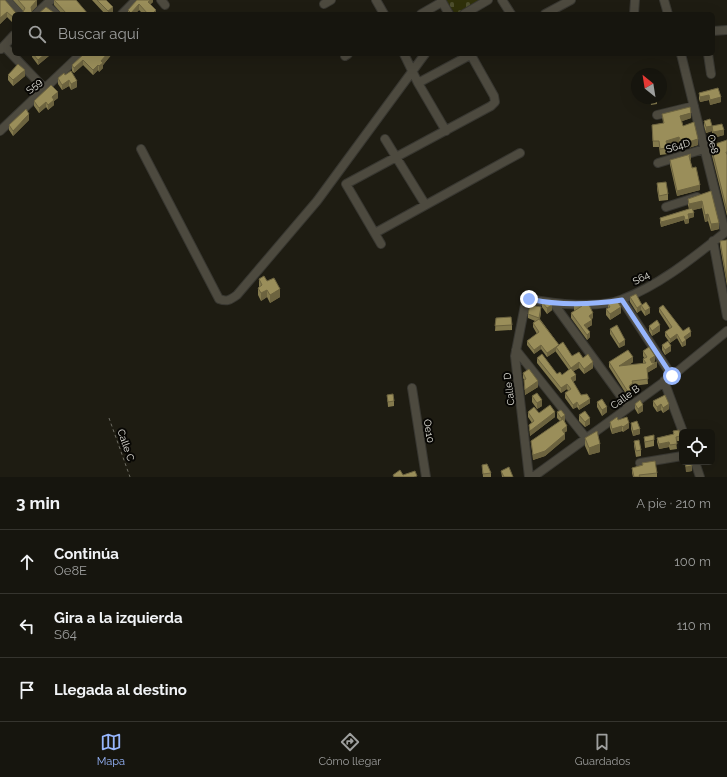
<!DOCTYPE html>
<html lang="es">
<head>
<meta charset="utf-8">
<style>
  :root { --surface:#16150e; --page:#1f1e17; --text:#f1f3f6; --muted:#9e9f9e; --line:#35342e; --accent:#97b6fd }
  body { margin:0; font-family:Raleway,sans-serif; background:var(--page); color:var(--text) }
  .controls { position:absolute; right:12px; bottom:12px; display:grid; overflow:hidden; border-radius:6px; box-shadow:0 4px 16px #0002 }
  .controls button { width:36px; height:36px; display:grid; place-items:center; padding:0; border:0; border-bottom:1px solid var(--line); background:var(--surface); color:var(--text); font:20px sans-serif }
  .compass { position:absolute; left:631px; top:68px; width:36px; height:36px; border-radius:50%; background:var(--surface); box-shadow:0 4px 16px #0002; rotate:330deg }
  .stop { position:absolute; width:12px; height:12px; margin:-9px; border:3px solid #97b6fd; border-radius:50%; background:#fff }
  .stop.end { background:#97b6fd; border-color:#fff; box-shadow:0 1px 4px #0008 }
  .list { margin:0; padding:0; list-style:none }
  h2 { display:flex; justify-content:space-between; align-items:center; height:52px; margin:0; padding:0 16px; font-size:17px }
  h2 small { font-size:13px; font-weight:400; color:var(--muted) }
  .list li { display:grid; grid-template-columns:26px 1fr auto; gap:12px; align-items:center; box-sizing:border-box; height:64px; padding:0 16px; border-top:1px solid var(--line) }
  .list b { display:block; font-size:15px; white-space:nowrap }
  .list p { margin:0; font-size:13px; white-space:nowrap; color:var(--muted) }
  .list em { font-size:13px; font-style:normal; color:var(--muted) }
  .icon { flex:none; width:22px; height:22px; fill:none; stroke:currentColor; stroke-width:2; stroke-linecap:round; stroke-linejoin:round }
  .map { position:relative; flex:none; width:727px; height:477px; overflow:hidden }
  .search { position:absolute; background:var(--surface); box-shadow:0 4px 16px #0002; left:12px; right:12px; top:12px; height:44px; display:flex; align-items:center; gap:10px; box-sizing:border-box; padding:0 14px; border-radius:6px; color:var(--muted); font-size:15px }
  .sheet { height:244px; background:var(--surface) }
  nav { display:flex; justify-content:space-around; align-items:center; box-sizing:border-box; height:56px; border-top:1px solid var(--line); background:var(--surface); font-size:11px; color:var(--muted) }
  nav a { display:grid; justify-items:center; gap:2px }
  nav .on { color:var(--accent) }
  .map>svg:first-child { display:block }
  .cemetery { fill:url(#cemetery-stones) }
  .lines { fill:none; stroke-linecap:round; stroke-linejoin:round }
  .minor-casing { stroke:#383731; stroke-width:10 }
  .path { stroke:#6e6d64; stroke-width:1; stroke-dasharray:3 3; stroke-linecap:butt }
  .minor { stroke:#4d4a3f; stroke-width:8 }
  .wall { fill:#847a4d }
  .shaded-wall { fill:#6c633f }
  .building { fill:#9a8e5a; stroke:#6c633f }
  .route { stroke:#97b6fd; stroke-width:5 }
  .labels { text-anchor:middle; dominant-baseline:central; stroke-width:4; stroke-linejoin:round; paint-order:stroke }
  .street-label { font-size:10px; fill:#e2e1da; stroke:#080704 }
</style>
</head>
<body>
<div class="map">
<svg width="727" height="477" viewBox="0 0 727 477">
  <defs>
    <pattern id="cemetery-stones" width="16" height="16" patternUnits="userSpaceOnUse"><rect width="16" height="16" fill="#2f300a"/><path d="M2 7V4a2 2 0 0 1 4 0v3zM10 15v-3a2 2 0 0 1 4 0v3z" fill="#4d4e2d"/></pattern>
  </defs>
  <rect width="100%" height="100%" fill="#1e1c12"/>
  <path class="cemetery" d="M446 0H478L467 14H455Z"/>
  <g class="lines">
    <g class="minor-casing">
      <path id="minor" d="M7 0 20 14
        M161 0 165 5
        M376 0 384 14
        M441 0 449 14
        M502 0 511 14
        M664 0 668 14
        M324 4 331 0
        M46 5 56 14
        M36 14 51 0
        M122 14 136 0
        M421 14 442 2
        M464 14 488 0
        M545 14 571 0
        M634 14 635 0
        M713 31 727 30
        M4 46 45 89
        M1 49 14 35
        M404 54 418 83 446 131
        M681 54 725 232
        M708 54 711 74
        M345 56 348 54
        M418 83 472 54
        M657 115 694 106
        M0 131 81 54
        M385 139 425 204
        M141 149 219 299C227 302 230 300 237 295L317 201 425 54
        M658 163 704 149
        M666 207 697 197
        M375 233 520 153
        M713 241 727 316
        M381 244 346 184 491 106 495 102 494 96 471 55
        M622 300 672 376
        M554 304 628 406
        M516 350 586 438
        M664 381 683 432
        M412 388 426 477
        M695 462 700 477
        M640 463 682 456
        M529 477 515 356 526 300 529 299C554 304 599 309 623 299 662 284 695 256 727 231
        M533 477 672 376 727 331"/>
    </g>
    <path class="path" d="M109 418 130 477"/>
    <use href="#minor" class="minor"/>
  </g>
  <path class="wall" d="M0 0 16 13 22 14 23 11 13 0H37V6L32 11V13L38 14H56H14V24L7 17 0 24Z
    M54 0H76L88 14H62L54 5Z
    M92 0H106L113 12 110 14H105Z
    M137 0H153V2L150 4 156 14H143L139 10 135 14H128V10Z
    M32 54H50V55L38 65 32 57Z
    M84 54H112L103 65V68L99 72 98 70 93 75 83 65 74 73 72 71V65Z
    M8 75 25 76 13 86 8 80Z
    M65 75 77 87 71 90 69 86 62 90 58 84V78Z
    M718 88 721 102 710 105 709 100 700 102 699 99V93Z
    M58 98 54 101V105L48 110 46 107 39 113 34 106V101Z
    M650 98H657V104L651 105Z
    M662 114 691 118 682 121 683 126 698 145 682 150 679 143 667 146 668 154 660 155 659 147H653L652 125 663 123Z
    M29 120 13 136 9 130V125Z
    M704 121 712 131 706 133 704 126Z
    M712 126 724 135 713 138 715 144 727 140V216L709 144V138L713 137 712 132Z
    M691 159 690 160 700 190 677 196 670 165V160Z
    M657 183 668 194V200L659 201 657 189Z
    M711 191 719 229 711 231 708 221 705 222 702 208 693 210 694 217 689 218V223L685 224 684 220 661 227 660 222V218L689 209 688 205V199Z
    M727 240V286L720 246V241Z
    M259 279 267 281 280 297 270 303 267 297 261 301 258 295V288L259 287Z
    M630 297 642 305 650 313 645 316 641 310 637 313 630 302Z
    M542 302 552 310 547 314 542 307Z
    M608 304 621 313 610 320 606 315V309L608 308Z
    M574 305H589L593 318 591 319 592 325 587 328 590 337 587 340 571 318V313L575 310H574Z
    M659 308 683 331 691 336 685 340 686 345 682 347 677 338 670 343 665 336V332L670 329 659 312Z
    M541 312 540 319 559 345 572 356 583 358 593 368 584 374 579 368 573 371 576 380 573 382 581 395 590 403 579 410 577 407 573 409 565 398V393L568 391 567 389 561 393 537 363V358L557 374 562 375 569 370 556 352V351L547 357 541 349 534 354 527 345V341L537 334 533 327V323L535 321 528 318V314Z
    M496 318 512 325V330L495 331Z
    M649 326 660 331 652 336 649 331Z
    M610 329 625 345 619 348 610 334Z
    M662 345 671 351 665 355 662 350Z
    M643 351 655 361 653 363 657 367 647 373 648 384 633 386V388L631 390V395L628 397 609 367V362H633L629 365 643 364V359L644 358 643 356Z
    M523 373 538 387 525 395 524 380 523 378Z
    M387 395 394 401V406L388 407Z
    M532 396 542 406 537 409 532 402Z
    M653 401 669 409 663 413 661 410 657 412 653 406Z
    M597 402 607 412 602 416 597 407Z
    M635 404 643 411 638 414 635 409Z
    M528 412 539 413 555 417 530 436 529 425 532 423 528 417Z
    M557 412 565 421 564 422 567 431 564 433 565 439 545 456 533 460 531 441 560 421 557 418Z
    M579 415 590 424 585 427 579 421Z
    M618 420 629 428 623 432 622 431 612 434 610 428V422Z
    M631 423 640 434 633 436 631 429Z
    M673 431 680 436V441H676L677 449 670 450 669 447 659 449 657 442V438L673 434Z
    M644 437 654 440V446L645 448Z
    M585 438 600 452 589 455 585 446Z
    M634 441 641 450V456L636 457 634 446Z
    M685 462H691L692 471 686 472Z
    M642 463 657 473V477H633L632 473V468L642 465Z
    M482 465 491 473V477H483Z
    M501 471 513 477H502Z"/>
  <path class="shaded-wall" d="M37 0V6L31 12V7Z
    M150 0H153V2L148 7V2Z
    M139 4V10L135 14H131V13Z
    M113 7V12L110 14H108V11Z
    M156 10V14H152Z
    M7 12V17L0 24V18Z
    M45 54H50V55L38 65V60Z
    M107 54H112L103 65V68L99 72V66L101 61Z
    M83 60V65L74 73V68Z
    M98 65V70L93 75V70Z
    M25 70V76L13 86V80Z
    M69 80V86L62 90V85Z
    M77 81V87L71 90V84Z
    M58 92V98L54 101V105L48 110V105L52 97Z
    M709 95V100L700 102V97Z
    M721 97V102L710 105V100Z
    M46 102V107L39 113V108Z
    M691 113V118L680 122V116Z
    M29 114V120L13 136V131Z
    M712 126V131L706 133V127Z
    M724 130V135L713 138V132Z
    M679 137V143L666 146V141Z
    M698 139V145L682 150V144Z
    M691 154V159L689 161V156Z
    M700 185V190L677 196V191Z
    M702 201V208L689 211V204Z
    M694 213V217L688 219V214Z
    M708 214V221L705 222V215Z
    M684 216V220L661 227V222Z
    M689 219V223L685 224V220Z
    M719 223V229L711 231V224Z
    M280 289V297L270 303V295Z
    M267 290V297L261 301V293Z
    M552 305V310L547 314V308Z
    M641 305V310L637 313V308Z
    M541 307V312L539 323V318Z
    M621 307V313L610 320V314Z
    M650 308V313L645 316V311Z
    M593 313V318L589 321V316Z
    M592 320V325L584 330V325Z
    M660 325V331L652 336V331Z
    M590 332V337L587 340V335Z
    M691 332V336L684 341V337Z
    M677 334V338L670 343V339Z
    M625 340V345L619 348V344Z
    M686 340V345L682 347V343Z
    M541 345V349L534 354V350Z
    M559 345 556 347V351L547 357V353Z
    M671 346V351L665 355V350Z
    M655 356V361L650 364V359Z
    M633 357V362L619 371V366Z
    M579 362V368L571 373V368Z
    M593 362V368L584 374V369Z
    M657 362V367L647 373V368Z
    M576 375V380L571 383V378Z
    M538 381V387L525 395V390Z
    M633 383V388L631 390V395L628 397 629 386Z
    M567 384V389L561 393V388Z
    M590 399V403L579 410V406Z
    M542 400V406L537 409V403Z
    M577 402V407L573 409V405Z
    M661 404V410L657 412V407Z
    M669 404V409L663 413V408Z
    M643 405V411L638 414V409Z
    M607 407V412L602 416V410Z
    M555 412V417L530 436V431Z
    M565 415V421L561 424V418Z
    M590 418V424L585 427V422Z
    M629 423V428L623 432V427Z
    M567 426V431L562 434V430Z
    M622 426V431L612 434V429Z
    M640 429V434L633 436V431Z
    M565 434V439L545 456 533 460V455Z
    M669 442V447L659 449V444Z
    M600 444V452L589 455V448Z
    M692 466V471L686 472V467Z"/>
  <path class="building" d="M0 0H5L16 13 22 14 25 8 18 0H37L31 7 32 13 38 14 46 7 56 14H14V18L7 12 0 18Z
    M54 0H76L88 14H67Z
    M97 0H106L113 7 108 11Z
    M137 0H150L148 2 156 10 152 14H148L139 4 131 13 128 10Z
    M33 54H45L38 60Z
    M84 54H107L101 61 103 63 99 66 98 65 93 70 83 60 74 68 72 65Z
    M18 64 25 70 13 80 8 75Z
    M71 71 77 81 71 84 69 80 62 85 58 78 64 73 65 75Z
    M51 85 58 92 52 97 54 100 48 105 46 102 39 108 34 101Z
    M718 88 721 97 710 100 709 95 700 97 699 93Z
    M651 98H657L651 99Z
    M690 107 691 113 680 116 683 126 694 122 698 139 682 144 679 137 666 141 668 148 660 149 659 141H653L652 125 664 123 662 114Z
    M26 109 29 114 13 131 9 125Z
    M710 119 712 126 706 127 704 121Z
    M722 124 724 130 713 132 712 126Z
    M713 137 715 144 727 140V152H726L727 155V211L709 138Z
    M691 154 689 156 692 168 696 167 700 185 677 191 670 160Z
    M666 182 668 194 659 196 657 183Z
    M711 191 719 223 711 224 708 214 705 215 702 201 689 204 688 199Z
    M692 208 694 213 688 214 689 219 685 220 684 216 661 222 660 218Z
    M727 240V281L720 241Z
    M264 276 267 281 274 278 280 289 270 295 267 290 261 293 258 288 262 285 259 279Z
    M636 294 642 305 646 302 650 308 645 311 641 305 637 308 630 297Z
    M617 301 621 307 610 314 606 309 610 307 608 304Z
    M542 302 550 303 552 305 547 308Z
    M530 305 541 307 539 318 528 314Z
    M574 305H589L593 313 589 316 592 320 584 325 590 332 587 335 571 313 582 306Z
    M663 305 683 331 689 327 691 332 684 337 686 340 682 343 677 334 670 339 665 332 672 327 659 308Z
    M511 317 512 325 495 326 496 318Z
    M539 319 559 345 547 353 541 345 534 350 527 341 539 332 533 323Z
    M657 320 660 325 652 331 649 326Z
    M617 325 625 340 619 344 610 329Z
    M668 341 671 346 665 350 662 345Z
    M563 342 572 356 579 352 583 358 588 354 593 362 584 369 579 362 571 368 556 347Z
    M649 347 655 356 650 359 652 363 657 362 647 368 648 379 632 381 633 383 629 386 631 390 628 392 609 362 628 350 633 357 619 366 646 363 643 359 647 357 643 351Z
    M542 354 557 374 560 372 562 375 571 368 576 375 571 378 581 395 587 394 590 399 579 406 577 402 573 405 565 393 571 389 567 384 561 388 537 358Z
    M529 369 538 381 525 390 524 380 526 379 523 373Z
    M537 393 542 400 537 403 532 396Z
    M393 394 394 401 388 402 387 395Z
    M665 395 669 404 663 408 661 404 657 407 653 401Z
    M602 399 607 407 602 410 597 402Z
    M640 400 643 405 638 409 635 404Z
    M550 405 555 412 530 431 529 425 534 421 528 412 534 407 539 413Z
    M561 410 565 415 561 418 557 412Z
    M585 411 590 418 585 422 579 415Z
    M617 417 618 420 627 417 629 423 623 427 622 426 612 429 610 422Z
    M563 419 567 426 562 430 565 434 545 451 533 455 531 441Z
    M637 421 640 429 633 431 631 423Z
    M679 430 680 436 676 437 677 444 670 445 669 442 659 444 657 438 674 434 673 431Z
    M597 431 600 444 589 448 585 438Z
    M654 435V440L645 442 644 437Z
    M639 440 641 450 636 451 634 441Z
    M655 461 657 473 639 475 640 477H634L632 468 643 465 642 463Z
    M685 462H691L692 466 686 467Z
    M487 464 491 473 483 474 482 465Z
    M509 467 513 477H504L501 471Z
    M400 470 403 475 415 471 417 476 414 477H394L393 475Z"/>
  <g class="lines">
    <path class="route" d="M529 299C561 306 590 305 622 300L672 376"/>
  </g>
  <g class="labels">
    <g class="street-label">
      <text transform="translate(34 86) rotate(-43)">S59</text>
      <text transform="translate(713 144) rotate(77)">Oe8</text>
      <text transform="translate(678 146) rotate(-17)">S64D</text>
      <text transform="translate(641 278) rotate(-28)">S64</text>
      <text transform="translate(509 389) rotate(-97)">Calle D</text>
      <text transform="translate(625 397) rotate(-36)">Calle B</text>
      <text transform="translate(429 431) rotate(81)">Oe10</text>
      <text transform="translate(126 445) rotate(71)">Calle C</text>
    </g>
  </g>
</svg>
<div class="controls">
<button><svg class="icon" aria-label="locate" viewBox="0 0 24 24"><circle cx="12" cy="12" r="6"/><path d="M12 2v4M12 18v4M2 12h4M18 12h4"/></svg></button>
</div>
<svg class="compass" viewBox="-18 -18 36 36"><path d="M0-13l5 13h-10z" fill="#e53935"/><path d="M0 13l5-13h-10z" fill="#9e9f9e"/></svg>
<div class="stop" style="left:672px;top:376px"></div>
<div class="stop end" style="left:529px;top:299px"></div>
<div class="search"><svg class="icon" aria-label="search" viewBox="0 0 24 24"><circle cx="10" cy="10" r="6"/><path d="M15 15l6 6"/></svg>Buscar aquí</div>
</div>
<section class="sheet">
<h2>3 min<small>A pie · 210 m</small></h2>
<ul class="list">
<li><svg class="icon" aria-label="ahead" viewBox="0 0 24 24"><path d="M12 20V5M6 11l6-6 6 6"/></svg><div><b>Continúa</b><p>Oe8E</p></div><em>100 m</em></li>
<li><svg class="icon" aria-label="left" viewBox="0 0 24 24"><path d="M17 20v-9H6M10 6l-5 5 5 5"/></svg><div><b>Gira a la izquierda</b><p>S64</p></div><em>110 m</em></li>
<li><svg class="icon" aria-label="arrive" viewBox="0 0 24 24"><path d="M6 21V4h12l-3 4 3 4H6"/></svg><div><b>Llegada al destino</b></div></li>
</ul>
</section>
<nav>
<a class="on"><svg class="icon" aria-label="map" viewBox="0 0 24 24"><path d="M3 6l6-2 6 2 6-2v14l-6 2-6-2-6 2zM9 4v14M15 6v14"/></svg>Mapa</a>
<a><svg class="icon" aria-label="directions" viewBox="0 0 24 24"><path d="M12 3l9 9-9 9-9-9zM9 14v-3h6M13 9l2 2-2 2"/></svg>Cómo llegar</a>
<a><svg class="icon" aria-label="saved" viewBox="0 0 24 24"><path d="M7 4h10v16l-5-4-5 4z"/></svg>Guardados</a>
</nav>
</body>
</html>
